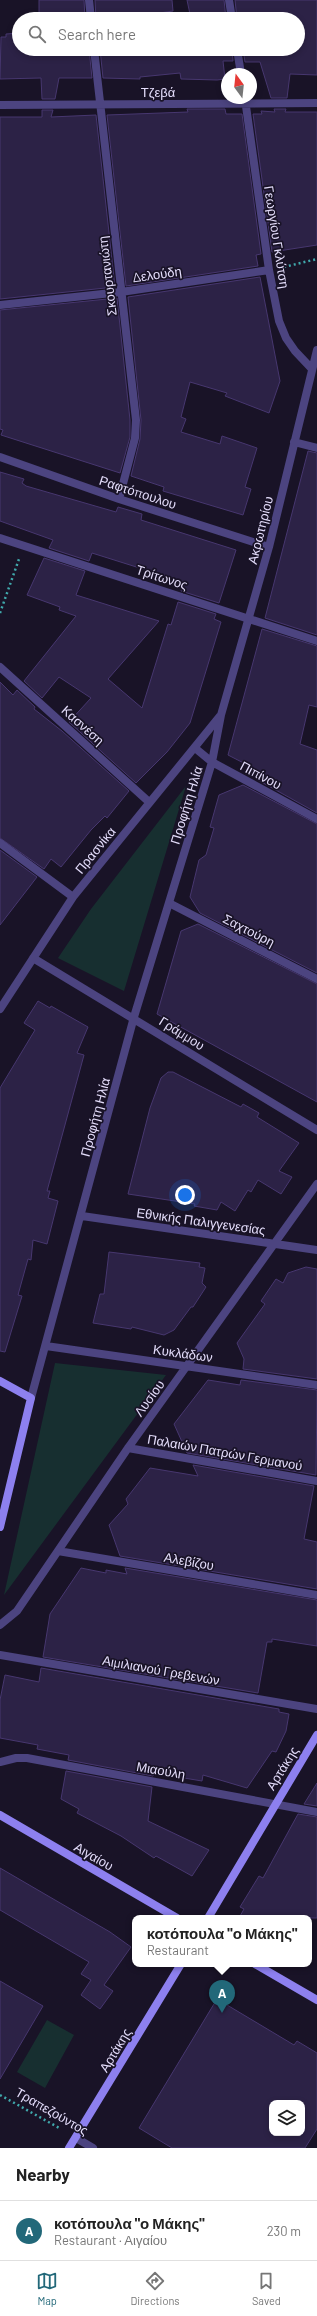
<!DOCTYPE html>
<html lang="en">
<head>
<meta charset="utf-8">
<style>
  :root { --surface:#fff; --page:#f6f6f6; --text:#222; --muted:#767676; --line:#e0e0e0; --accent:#226879 }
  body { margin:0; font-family:Barlow,sans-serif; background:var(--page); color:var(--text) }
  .controls { position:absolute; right:12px; bottom:12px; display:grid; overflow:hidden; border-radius:8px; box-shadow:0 2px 6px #0003 }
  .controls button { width:36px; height:36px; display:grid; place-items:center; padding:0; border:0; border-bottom:1px solid var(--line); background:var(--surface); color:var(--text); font:20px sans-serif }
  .compass { position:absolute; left:221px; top:68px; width:36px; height:36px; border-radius:50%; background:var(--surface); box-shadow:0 2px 6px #0003; rotate:345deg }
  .you { position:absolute; left:185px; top:1195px; width:14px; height:14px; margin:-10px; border:3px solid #fff; border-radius:50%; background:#1a73e8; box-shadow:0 0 0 6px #1a73e833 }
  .badge { display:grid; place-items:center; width:26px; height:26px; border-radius:50%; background:var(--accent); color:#fff; font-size:13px; font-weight:700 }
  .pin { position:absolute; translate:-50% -33px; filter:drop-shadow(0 1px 2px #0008) }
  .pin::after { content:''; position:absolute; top:21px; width:14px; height:12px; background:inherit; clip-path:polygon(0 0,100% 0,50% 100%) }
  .popup { position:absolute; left:132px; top:1915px; width:180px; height:52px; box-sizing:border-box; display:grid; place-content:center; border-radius:8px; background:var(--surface); filter:drop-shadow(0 1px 3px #0005); font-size:13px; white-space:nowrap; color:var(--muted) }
  .popup b { font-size:15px; color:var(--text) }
  .popup::after { content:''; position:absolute; left:50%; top:100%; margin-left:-8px; border:8px solid transparent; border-top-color:var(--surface) }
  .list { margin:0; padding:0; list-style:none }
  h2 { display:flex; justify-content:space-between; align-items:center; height:52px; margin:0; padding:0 16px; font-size:17px }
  h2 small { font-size:13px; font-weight:400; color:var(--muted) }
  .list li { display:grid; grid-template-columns:26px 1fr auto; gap:12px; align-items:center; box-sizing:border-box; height:60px; padding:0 16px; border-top:1px solid var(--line) }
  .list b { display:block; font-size:15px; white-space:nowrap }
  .list p { margin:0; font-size:13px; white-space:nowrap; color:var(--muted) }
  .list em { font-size:13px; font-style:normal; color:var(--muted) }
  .icon { flex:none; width:22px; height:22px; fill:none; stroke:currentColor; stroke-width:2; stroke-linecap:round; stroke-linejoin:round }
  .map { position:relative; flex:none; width:317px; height:2148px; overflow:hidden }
  .search { position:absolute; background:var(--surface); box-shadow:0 2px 6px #0003; left:12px; right:12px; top:12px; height:44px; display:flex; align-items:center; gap:10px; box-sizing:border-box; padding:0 14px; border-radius:22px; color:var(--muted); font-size:15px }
  .sheet { height:112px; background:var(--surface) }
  nav { display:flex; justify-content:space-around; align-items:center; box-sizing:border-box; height:56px; border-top:1px solid var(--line); background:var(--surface); font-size:11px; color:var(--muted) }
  nav a { display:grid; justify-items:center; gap:2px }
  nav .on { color:var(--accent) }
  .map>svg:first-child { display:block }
  .green { fill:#172f30 }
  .building { fill:#2c2246; stroke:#47376f; fill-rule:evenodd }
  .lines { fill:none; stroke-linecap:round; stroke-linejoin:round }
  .path { stroke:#40a9ac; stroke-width:2.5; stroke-dasharray:2 3; stroke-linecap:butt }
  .street { stroke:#4c4480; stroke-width:8 }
  .secondary { stroke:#8d80ef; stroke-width:8 }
  .labels { text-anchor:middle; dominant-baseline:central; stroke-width:3.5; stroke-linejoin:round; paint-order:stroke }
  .street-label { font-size:13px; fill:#e4ddfb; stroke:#191327 }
</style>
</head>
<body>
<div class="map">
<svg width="317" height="2148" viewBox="0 0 317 2148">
  <rect width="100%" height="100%" fill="#191327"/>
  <path class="green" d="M186 786 124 991 58 958 91 909Z
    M55 1363 166 1375 4 1595Z
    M47 2020 74 2035 45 2088 17 2072Z"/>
  <path class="building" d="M39 0H84L85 19H39Z
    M95 0H172L173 11 119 19H96Z
    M187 0H224L226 19H191Z
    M235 0H317V75L290 74 287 98H271L260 62H245L243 49H298V19H237Z
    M19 33V49H89L92 78H59L55 99H42L41 78 0 79 1 37H6V34Z
    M100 49H232L233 61H223L225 79 217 80 181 79 180 73 140 77V79L103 78Z
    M187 109H225L226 114H242L261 254 256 255 258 266 126 286 107 115 188 112Z
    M274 109H286L285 112H317V245L272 252 253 114H262L261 111 275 112Z
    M42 110H53L51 117 96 115 115 287 0 299V117H42Z
    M260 277 280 381 269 413 225 396 227 393 190 382 181 417 186 419 181 432 220 444 222 436 257 448 245 487 251 489 243 515 163 491 164 487 131 476 140 439 141 420 128 297Z
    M117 298 130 420V437L120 473 1 435 3 430 0 429V310Z
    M308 451 317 453V635L265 618Z
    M0 472 24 479 22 483 26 486 116 512 118 507 142 514 141 520 236 550 219 603 181 591 184 582 92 553 89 561 49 548 53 540 0 521Z
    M44 558 85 571 76 595 159 621 108 679 142 708 168 624 171 625 178 602 216 614 214 619 221 622 190 723 167 752 136 783 69 722 91 698 59 677 42 698 24 681 76 616 59 610 60 607 27 595Z
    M262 629 317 646V707L309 705 300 744 317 750V813L256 779 267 775 228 755Z
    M0 682 13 695 17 690 35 707 34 709 62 731 129 791 107 818 105 816 91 830 61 867 51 859 44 869 0 838Z
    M243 785 317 824V973L200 913 190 897 199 860 206 855 214 828 210 827 219 795Z
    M0 850 37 877 0 925Z
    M198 924 317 984V1102L157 1014 181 931Z
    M38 1001 50 1008 51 1006 88 1027 77 1053 84 1055 47 1191H50L48 1198 58 1201 47 1244 33 1240 31 1260 28 1259 18 1295 22 1296 5 1352 0 1351V1088L35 1030 24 1023Z
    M168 1072H173L241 1107 243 1104 259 1113 257 1117 299 1143 279 1171 292 1177 281 1194 258 1180 251 1192 248 1190 235 1211 221 1202 217 1210 194 1206 195 1204 128 1194 150 1108 161 1078Z
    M109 1252 200 1263 199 1267 205 1268 202 1283 206 1287 193 1307H191L174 1330 164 1335 132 1327 131 1329 93 1323 100 1294H104Z
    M306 1267 317 1269V1379L243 1369 244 1359 237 1343 265 1304 261 1301 276 1279 283 1283 288 1273Z
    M208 1380 240 1385 241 1380 317 1390 316 1475 187 1453 174 1424Z
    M193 1465 314 1486 304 1539 317 1542V1589L120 1556 109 1525 128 1504 126 1499 150 1468 198 1476Z
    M81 1568 106 1573V1570L127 1574 125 1568 317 1600V1646L272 1639V1642H267L258 1693 43 1657 50 1614Z
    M41 1668 279 1709V1712L289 1714 286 1731 276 1752 272 1751 247 1788 203 1775 202 1781 154 1773 153 1776 68 1760 69 1755 37 1749 38 1745 0 1738V1700L5 1675 39 1682Z
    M66 1771 152 1787 148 1821 209 1850 192 1876 156 1856 154 1858 121 1836 77 1813 79 1809 61 1799Z
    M317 1783V1806L304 1804Z
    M298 1814 317 1817V1918H239L244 1909 240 1907 259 1876 263 1878Z
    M0 1868 110 1932 131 1947 104 1985 113 1991 100 2009 81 1995 91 1980 81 1974 89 1962 0 1910Z
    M0 1981 43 2006 0 2079Z
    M217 1999 294 2045 297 2041 317 2053V2129L305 2148H172L139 2128ZM272 2103H302V2133H272Z"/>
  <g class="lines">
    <path class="path" d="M284 267 317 259
      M0 613 19 559
      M0 2095 61 2129"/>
    <path class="street" d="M89 0 91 19
      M229 0 232 19
      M94 49 136 420 135 438 119 499
      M237 49 241 74
      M245 99 269 270 279 321 286 338 295 351 312 369
      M0 105 317 103
      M0 305 121 292 269 270
      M294 442 317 448
      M0 457 119 499 269 547
      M0 538 317 641
      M0 667 149 802
      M195 748 212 762 317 819
      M0 843 73 897
      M169 903 317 979
      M33 958 317 1130
      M0 1009 73 897 220 716
      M82 1216 317 1250
      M46 1346 317 1385
      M31 1398 134 1017 212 762 221 715 269 547 317 350
      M128 1448 317 1481
      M58 1551 317 1595
      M0 1625 17 1611 128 1448 317 1184
      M0 1655 317 1709
      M0 1762 16 1758H27L317 1812
      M76 2138 93 2148"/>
    <path class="secondary" d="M0 1381 31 1398 0 1527
      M0 1815 177 1918
      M208 1918 317 1735
      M255 1964 317 2000
      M69 2148 181 1964"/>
  </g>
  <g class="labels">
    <g class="street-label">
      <text x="158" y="92">Τζεβά</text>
      <text transform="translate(277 237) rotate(81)">Γεωργίου Γκλύτση</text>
      <text transform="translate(157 274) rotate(-8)">Δελούδη</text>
      <text transform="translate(107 276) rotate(-97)">Σκουρτανιώτη</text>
      <text transform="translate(138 492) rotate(18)">Ραφτόπουλου</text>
      <text transform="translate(260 530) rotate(-76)">Ακρωτηρίου</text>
      <text transform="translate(162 577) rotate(18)">Τρίτωνος</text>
      <text transform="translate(83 725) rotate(42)">Κασνέση</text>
      <text transform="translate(261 775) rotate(28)">Πιπίνου</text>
      <text transform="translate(186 805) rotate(-73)">Προφήτη Ηλία</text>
      <text transform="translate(95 850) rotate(-51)">Πρασνίκα</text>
      <text transform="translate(249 930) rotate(27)">Σαχτούρη</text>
      <text transform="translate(182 1033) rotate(32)">Γράμμου</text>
      <text transform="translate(95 1117) rotate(-75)">Προφήτη Ηλία</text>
      <text transform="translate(201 1221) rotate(8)">Εθνικής Παλιγγενεσίας</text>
      <text transform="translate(183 1353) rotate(8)">Κυκλάδων</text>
      <text transform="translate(149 1398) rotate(-54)">Λυσίου</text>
      <text transform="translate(225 1452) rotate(10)">Παλαιών Πατρών Γερμανού</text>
      <text transform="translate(189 1561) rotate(10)">Αλεβίζου</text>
      <text transform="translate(161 1670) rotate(10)">Αιμιλιανού Γρεβενών</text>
      <text transform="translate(282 1768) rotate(-58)">Αρτάκης</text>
      <text transform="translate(161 1770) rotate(10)">Μιαούλη</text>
      <text transform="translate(94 1856) rotate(30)">Αιγαίου</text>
      <text transform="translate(115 2050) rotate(-59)">Αρτάκης</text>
      <text transform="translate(52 2111) rotate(30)">Τραπεζούντος</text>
    </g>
  </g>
</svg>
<div class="controls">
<button><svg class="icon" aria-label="layers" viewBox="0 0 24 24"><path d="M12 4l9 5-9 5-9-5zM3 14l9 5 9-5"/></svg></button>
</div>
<svg class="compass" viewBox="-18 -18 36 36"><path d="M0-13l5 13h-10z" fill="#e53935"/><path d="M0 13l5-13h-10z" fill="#767676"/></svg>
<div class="you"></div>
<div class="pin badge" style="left:222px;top:2013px">A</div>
<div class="popup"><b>κοτόπουλα &quot;ο Μάκης&quot;</b>Restaurant</div>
<div class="search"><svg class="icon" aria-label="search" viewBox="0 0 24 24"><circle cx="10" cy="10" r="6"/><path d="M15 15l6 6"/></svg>Search here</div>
</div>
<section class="sheet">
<h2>Nearby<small></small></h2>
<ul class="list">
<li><span class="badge">A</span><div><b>κοτόπουλα &quot;ο Μάκης&quot;</b><p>Restaurant · Αιγαίου</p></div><em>230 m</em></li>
</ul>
</section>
<nav>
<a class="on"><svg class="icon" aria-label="map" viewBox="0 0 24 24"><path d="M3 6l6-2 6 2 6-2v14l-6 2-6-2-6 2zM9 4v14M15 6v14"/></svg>Map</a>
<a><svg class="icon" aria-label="directions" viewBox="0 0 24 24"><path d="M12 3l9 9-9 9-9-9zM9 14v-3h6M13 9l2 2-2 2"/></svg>Directions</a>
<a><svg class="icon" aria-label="saved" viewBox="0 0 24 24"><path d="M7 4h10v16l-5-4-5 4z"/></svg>Saved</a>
</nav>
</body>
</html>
